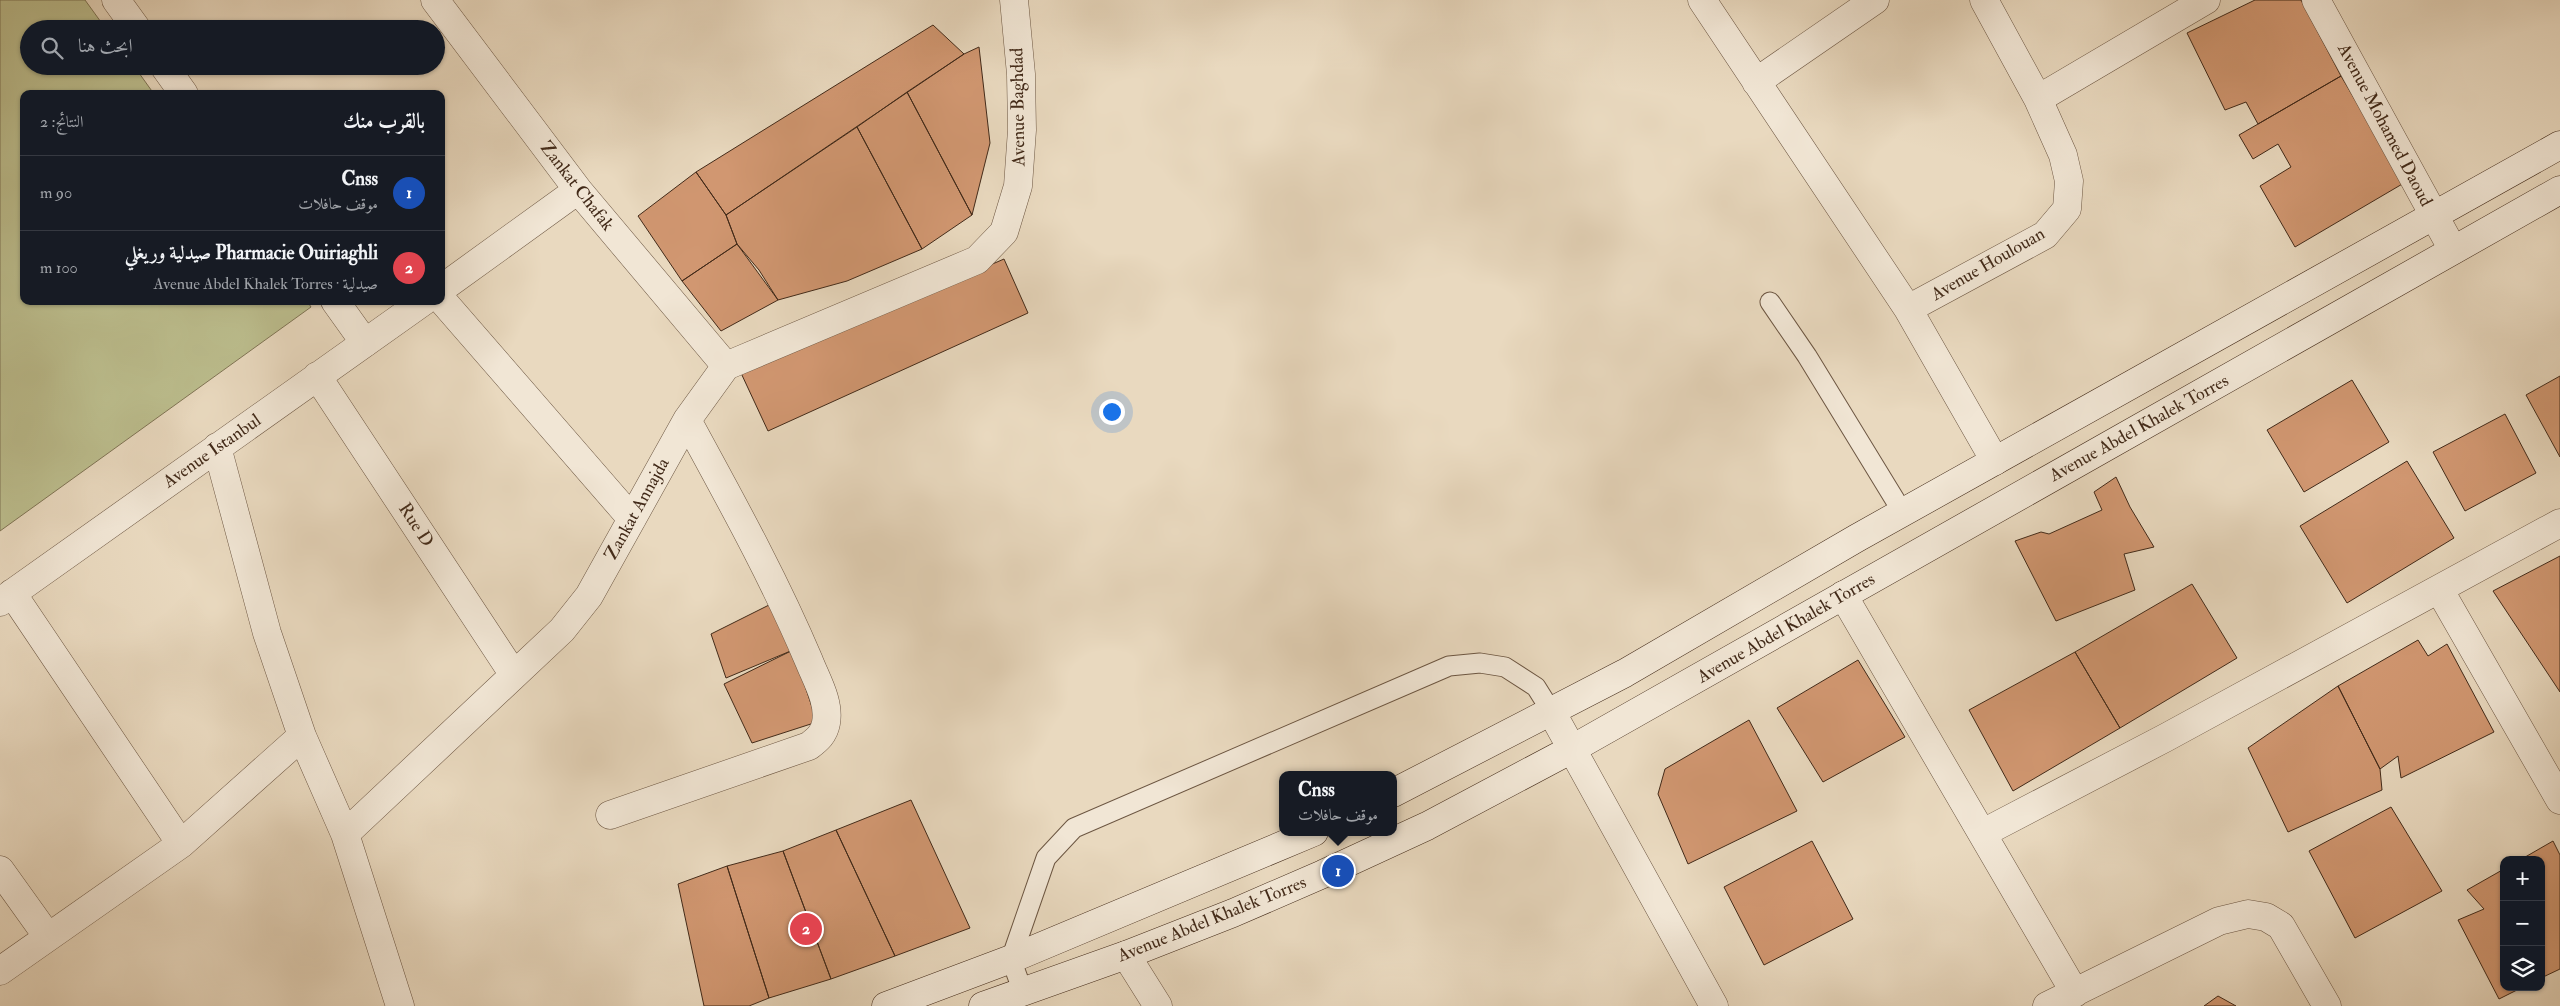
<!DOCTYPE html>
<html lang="ar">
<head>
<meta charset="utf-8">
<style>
  :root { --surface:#171b24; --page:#20242c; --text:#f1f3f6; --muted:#9ea1a6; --line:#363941; --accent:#b45309 }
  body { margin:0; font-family:"IM FELL Double Pica",Amiri,serif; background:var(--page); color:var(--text); direction:rtl }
  .controls { position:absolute; right:15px; bottom:15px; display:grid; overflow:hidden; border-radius:10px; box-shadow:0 1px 4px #0004 }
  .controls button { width:45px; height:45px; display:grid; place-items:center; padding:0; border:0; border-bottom:1px solid var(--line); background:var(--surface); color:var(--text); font:25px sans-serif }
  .you { position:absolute; left:1111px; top:411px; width:18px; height:18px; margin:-12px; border:4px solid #fff; border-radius:50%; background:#1a73e8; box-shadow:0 0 0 8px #1a73e833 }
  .badge { display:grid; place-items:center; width:32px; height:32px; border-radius:50%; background:var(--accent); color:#fff; font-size:16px; font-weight:700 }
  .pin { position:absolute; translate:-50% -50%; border:2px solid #fff; box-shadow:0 1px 5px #0006 }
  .popup { position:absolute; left:1279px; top:771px; width:118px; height:65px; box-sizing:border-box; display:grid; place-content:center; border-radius:10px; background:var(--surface); filter:drop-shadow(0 1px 4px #0005); font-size:16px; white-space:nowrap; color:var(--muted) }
  .popup b { font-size:19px; color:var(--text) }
  .popup::after { content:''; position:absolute; left:50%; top:100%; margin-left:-10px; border:10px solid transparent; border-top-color:var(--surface) }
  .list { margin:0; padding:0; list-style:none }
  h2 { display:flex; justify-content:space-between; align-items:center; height:65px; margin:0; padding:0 20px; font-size:21px }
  h2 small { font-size:16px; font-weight:400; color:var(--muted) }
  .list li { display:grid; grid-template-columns:32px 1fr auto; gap:15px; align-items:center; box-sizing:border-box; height:75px; padding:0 20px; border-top:1px solid var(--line) }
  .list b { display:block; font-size:19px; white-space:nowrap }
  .list p { margin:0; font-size:16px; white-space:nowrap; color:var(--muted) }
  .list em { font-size:16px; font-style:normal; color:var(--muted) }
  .icon { flex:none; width:28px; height:28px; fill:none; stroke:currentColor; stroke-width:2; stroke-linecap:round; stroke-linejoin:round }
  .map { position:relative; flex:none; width:2560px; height:1006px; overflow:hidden; direction:ltr }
  .search { position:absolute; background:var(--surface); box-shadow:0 1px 4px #0004; left:20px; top:20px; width:425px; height:55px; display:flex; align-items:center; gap:12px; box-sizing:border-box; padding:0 18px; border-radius:28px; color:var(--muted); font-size:19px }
  .panel { position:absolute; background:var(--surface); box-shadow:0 1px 4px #0004; left:20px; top:90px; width:425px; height:215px; border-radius:10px; direction:rtl }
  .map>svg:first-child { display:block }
  .green { fill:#bcbe8e; stroke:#7f7454 }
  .building { fill:#d19771; stroke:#422a19 }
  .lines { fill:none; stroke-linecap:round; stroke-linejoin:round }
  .service-casing { stroke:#6c5642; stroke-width:21 }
  .minor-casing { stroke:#6c5642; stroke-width:29 }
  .tertiary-casing { stroke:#6c5642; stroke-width:29 }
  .secondary-casing { stroke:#422a19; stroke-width:29 }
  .service { stroke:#f1e6d5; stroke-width:19 }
  .minor { stroke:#f1e6d5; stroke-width:28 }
  .tertiary { stroke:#f1e6d5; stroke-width:28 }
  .secondary { stroke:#f1e6d5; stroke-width:28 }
  .labels { text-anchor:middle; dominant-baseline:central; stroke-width:4; stroke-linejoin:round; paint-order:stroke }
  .street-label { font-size:18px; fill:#422a19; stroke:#f1e6d5 }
</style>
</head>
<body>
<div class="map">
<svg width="2560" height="1006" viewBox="0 0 2560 1006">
  <rect width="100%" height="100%" fill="#e9d9bf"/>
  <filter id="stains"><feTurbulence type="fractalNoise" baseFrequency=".004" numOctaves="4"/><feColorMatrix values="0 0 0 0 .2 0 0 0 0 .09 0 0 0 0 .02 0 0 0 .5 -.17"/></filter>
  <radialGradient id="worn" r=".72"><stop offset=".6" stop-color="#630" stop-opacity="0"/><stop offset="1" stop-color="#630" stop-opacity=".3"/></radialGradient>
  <path class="green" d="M0 0H85L106 29H29V66H134L154 94H24V301H307L311 307 0 531Z"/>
  <path class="building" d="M2255 0H2301L2341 76 2258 124 2246 102 2225 110 2187 33Z
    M933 25 964 54 726 215 696 172Z
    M979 47 990 143 972 215 907 92 964 54Z
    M2341 76 2404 183 2295 247 2260 186 2291 167 2278 144 2253 159 2239 135Z
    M907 92 972 215 922 249 857 127Z
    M857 127 922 249 847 281 778 300 759 270 737 244 726 215Z
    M696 172 726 215 737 244 682 281 638 216Z
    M737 244 778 300 721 331 682 281Z
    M1004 259 1028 313 768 431 741 373Z
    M2560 376V457L2526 395Z
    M2352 380 2389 442 2304 492 2267 430Z
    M2505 414 2536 473 2465 511 2433 452Z
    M2407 461 2454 538 2347 603 2300 526Z
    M2116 477 2130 507 2154 547 2124 554 2135 590 2056 621 2015 541 2041 532 2049 534 2102 510 2094 492Z
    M2560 556V692L2493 591Z
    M2192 584 2237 658 2120 728 2075 652Z
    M773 603 793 650 726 678 711 634Z
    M2418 640 2428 656 2447 644 2494 732 2401 778 2398 756 2380 769 2338 686Z
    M793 650 817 722 752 743 724 684Z
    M2075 652 2120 728 2013 791 1969 710Z
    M1858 660 1905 737 1823 782 1777 708Z
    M2338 686 2380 769 2382 790 2288 832 2248 748Z
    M1749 720 1797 811 1688 864 1658 794 1665 769Z
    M911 800 970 928 895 956 836 830Z
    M2391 807 2442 891 2355 938 2309 851Z
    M836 830 895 956 831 979 783 851Z
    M1812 841 1853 919 1764 965 1724 887Z
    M2553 841 2560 855V969L2541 978V860H2520Z
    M783 851 831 979 769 998 727 866Z
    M727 866 769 998 749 1006H704L678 884Z
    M2504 869V987H2523L2499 999 2458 920 2484 909 2467 890Z
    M2218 996 2236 1006H2204Z"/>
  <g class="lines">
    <g class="service-casing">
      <path id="service" d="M1770 302 1807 356 1903 513
        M1023 992 1011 959 1046 858 1074 828 1449 666 1480 663 1505 667 1536 687 1551 711"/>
    </g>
    <g class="minor-casing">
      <path id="minor" d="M116 0 137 29
        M435 0 578 190 726 366
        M1702 0 1908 309 1995 461
        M164 66 184 94
        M1756 82 1875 0
        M2038 99 2206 0
        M441 289 578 190
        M441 299 632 519
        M335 301 365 343
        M1908 309 2045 235 2067 209 2069 181 2063 155 2038 99 1984 0
        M317 376 514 675
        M217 447 267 633 302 736 345 834 400 1006
        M2439 589 2560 800
        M12 593 181 844
        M1843 595 2075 993
        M0 602 424 301
        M1551 711 1714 1006
        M610 815 809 746C818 739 824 734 826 723 830 702 816 679 809 661 774 578 730 499 687 420
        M1983 833 2165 738 2560 523
        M345 834 562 630 589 596 687 420 726 366 977 260 1004 232 1018 186 1022 130 1021 74 1014 0
        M0 870 48 937
        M1126 955 1158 1006
        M0 971 181 844 302 736
        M2047 1006 2219 921 2248 914 2266 917 2281 926 2327 1006"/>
    </g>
    <g class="tertiary-casing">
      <path id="tertiary" d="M2316 0 2453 250"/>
    </g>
    <g class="secondary-casing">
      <path id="secondary" d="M1393 793 1625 673 1857 538 2560 145
        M886 1006 1011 959 1314 832
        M983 1006 1126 955 1233 913 1323 874 1427 826 1572 749 2560 190"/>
    </g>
    <use href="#service" class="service"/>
    <use href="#minor" class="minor"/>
    <use href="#tertiary" class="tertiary"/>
    <use href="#secondary" class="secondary"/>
  </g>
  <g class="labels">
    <g class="street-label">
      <text transform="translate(1018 107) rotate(-91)">Avenue Baghdad</text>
      <text transform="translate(2385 125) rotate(62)">Avenue Mohamed Daoud</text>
      <text transform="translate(577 186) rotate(52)">Zankat Chafak</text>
      <text transform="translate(1988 264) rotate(-30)">Avenue Houlouan</text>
      <text transform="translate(2139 428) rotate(-29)">Avenue Abdel Khalek Torres</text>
      <text transform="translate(212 451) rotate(-35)">Avenue Istanbul</text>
      <text transform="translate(637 509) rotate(-61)">Zankat Annajda</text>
      <text transform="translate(416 525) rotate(57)">Rue D</text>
      <text transform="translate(1786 628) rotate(-30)">Avenue Abdel Khalek Torres</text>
      <text transform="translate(1212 919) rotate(-22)">Avenue Abdel Khalek Torres</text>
    </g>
  </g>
  <rect width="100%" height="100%" filter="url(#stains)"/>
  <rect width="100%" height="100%" fill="url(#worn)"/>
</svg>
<div class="controls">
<button>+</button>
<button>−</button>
<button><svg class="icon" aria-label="layers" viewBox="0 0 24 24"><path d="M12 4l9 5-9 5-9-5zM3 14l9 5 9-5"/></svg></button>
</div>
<div class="you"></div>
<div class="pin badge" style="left:1338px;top:871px;background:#1a4fb4">1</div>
<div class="popup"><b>Cnss</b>موقف حافلات</div>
<div class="pin badge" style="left:806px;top:929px;background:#e0444e">2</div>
<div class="search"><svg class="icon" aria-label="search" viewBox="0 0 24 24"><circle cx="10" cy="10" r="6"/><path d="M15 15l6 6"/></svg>ابحث هنا</div>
<section class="panel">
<h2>بالقرب منك<small>النتائج: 2</small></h2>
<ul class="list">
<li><span class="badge" style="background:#1a4fb4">1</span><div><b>Cnss</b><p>موقف حافلات</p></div><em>90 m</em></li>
<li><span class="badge" style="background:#e0444e">2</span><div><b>Pharmacie Ouiriaghli صيدلية وريغلي</b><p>صيدلية · Avenue Abdel Khalek Torres</p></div><em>100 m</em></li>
</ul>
</section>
</div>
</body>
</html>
